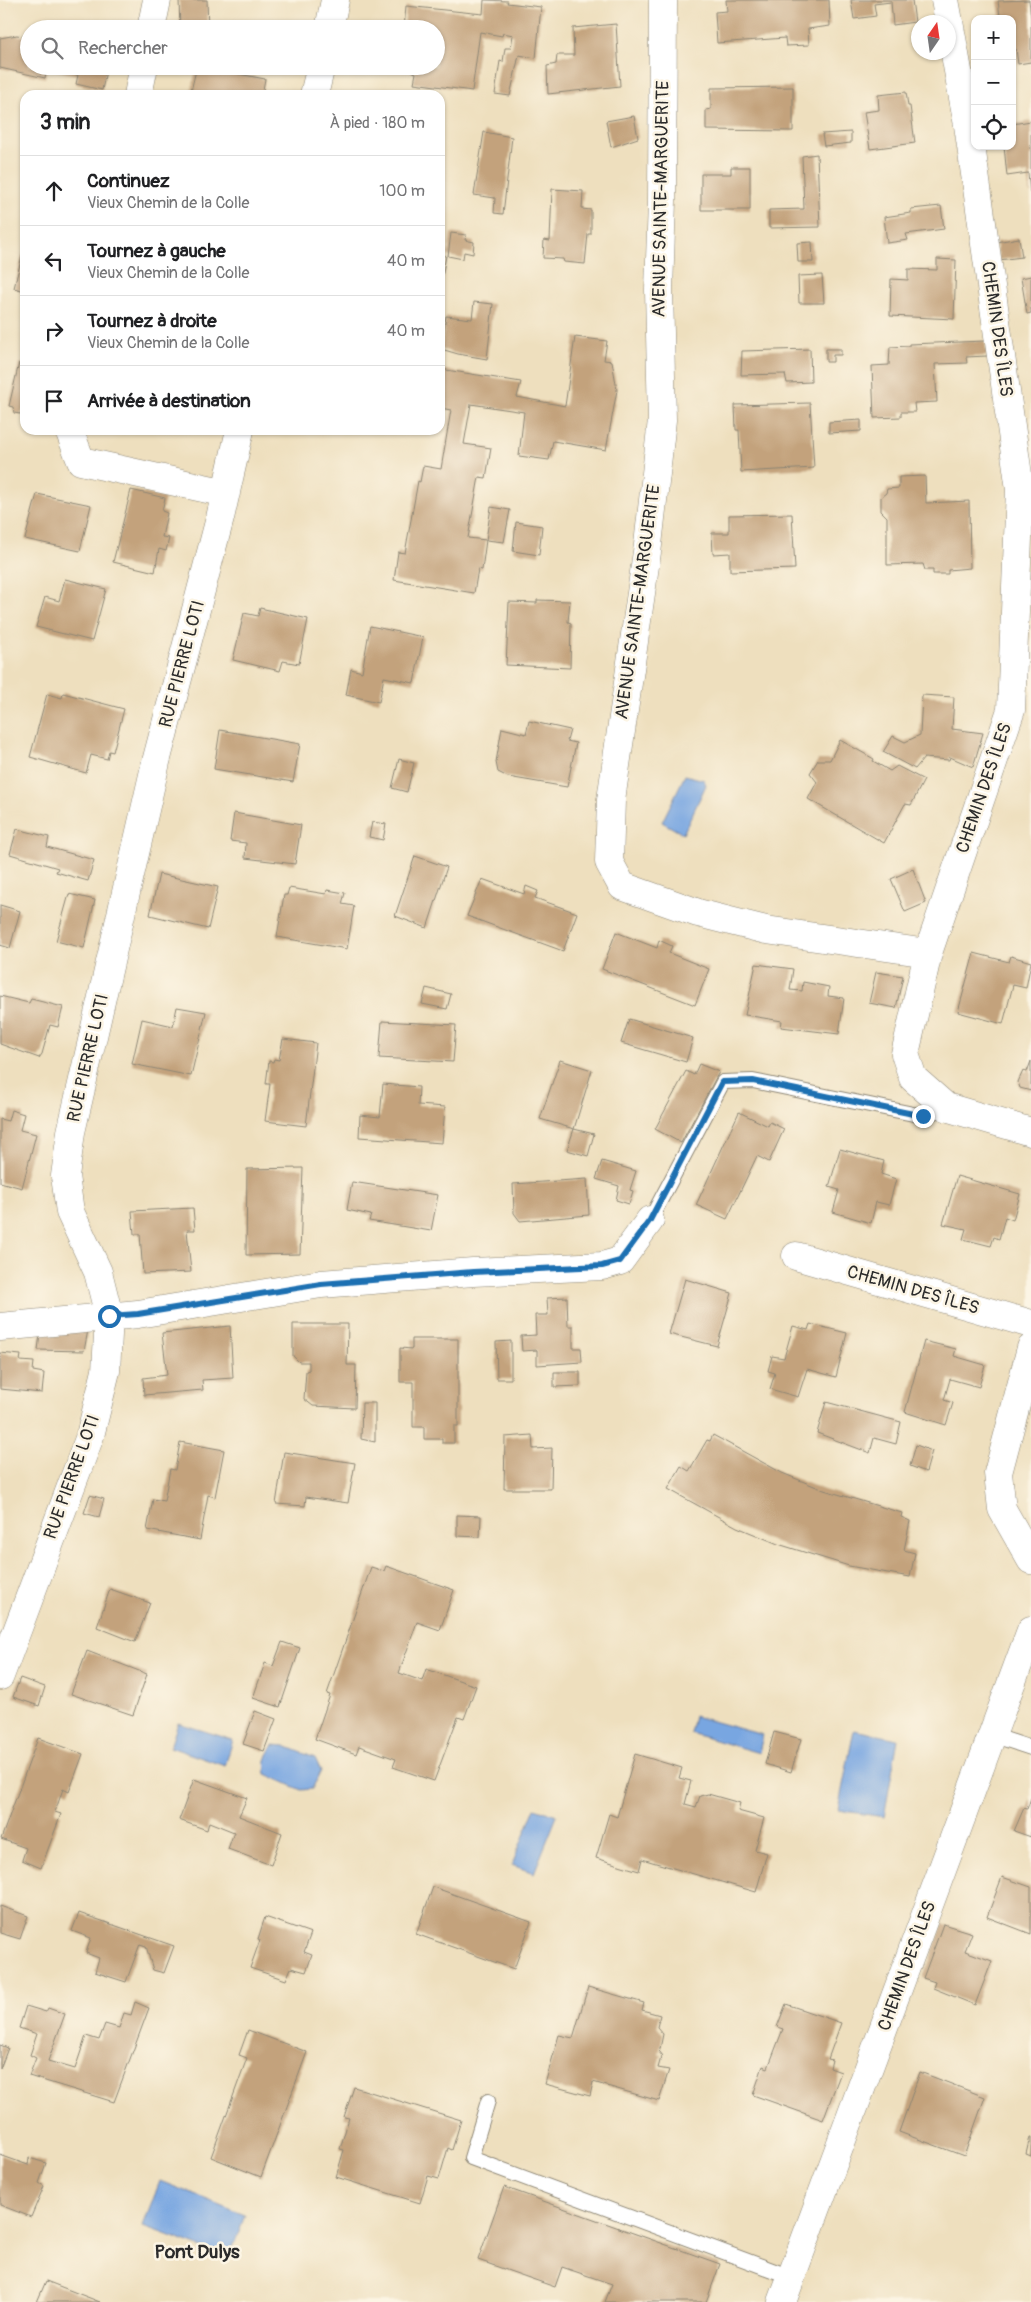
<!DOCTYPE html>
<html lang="fr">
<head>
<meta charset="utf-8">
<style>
  :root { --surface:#fff; --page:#f2f2f2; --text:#202124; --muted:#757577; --line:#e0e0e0 }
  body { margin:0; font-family:Pangolin,sans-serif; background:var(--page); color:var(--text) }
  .controls { position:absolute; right:15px; top:15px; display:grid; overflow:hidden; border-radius:10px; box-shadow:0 1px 4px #0004 }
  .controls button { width:45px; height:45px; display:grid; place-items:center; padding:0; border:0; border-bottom:1px solid var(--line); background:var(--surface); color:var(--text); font:25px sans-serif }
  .compass { position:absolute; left:911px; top:15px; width:45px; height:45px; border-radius:50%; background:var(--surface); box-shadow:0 1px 4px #0004; rotate:13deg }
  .stop { position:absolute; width:15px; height:15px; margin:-11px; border:4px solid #1f6fb2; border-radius:50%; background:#fff }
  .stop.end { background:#1f6fb2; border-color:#fff; box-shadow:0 1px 5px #0008 }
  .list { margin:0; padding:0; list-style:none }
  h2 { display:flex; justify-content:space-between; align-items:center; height:65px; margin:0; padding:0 20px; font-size:21px }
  h2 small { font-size:16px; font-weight:400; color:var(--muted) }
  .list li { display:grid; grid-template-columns:32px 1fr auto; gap:15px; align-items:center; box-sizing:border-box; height:70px; padding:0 20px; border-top:1px solid var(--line) }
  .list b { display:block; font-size:19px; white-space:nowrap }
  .list p { margin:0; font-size:16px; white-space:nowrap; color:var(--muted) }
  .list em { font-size:16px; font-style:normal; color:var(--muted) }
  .icon { flex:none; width:28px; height:28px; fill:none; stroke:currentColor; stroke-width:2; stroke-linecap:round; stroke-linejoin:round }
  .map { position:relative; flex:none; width:1031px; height:2302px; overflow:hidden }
  .search { position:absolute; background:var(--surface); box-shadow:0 1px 4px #0004; left:20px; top:20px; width:425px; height:55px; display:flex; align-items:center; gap:12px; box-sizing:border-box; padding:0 18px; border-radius:28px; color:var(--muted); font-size:19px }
  .panel { position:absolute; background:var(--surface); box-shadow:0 1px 4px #0004; left:20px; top:90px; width:425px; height:345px; border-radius:15px }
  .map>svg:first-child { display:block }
  .water { fill:#78a6e1; stroke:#526886 }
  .building { fill:#c3a27c }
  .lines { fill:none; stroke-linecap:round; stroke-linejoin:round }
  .service-casing { stroke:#8c8574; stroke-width:16 }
  .minor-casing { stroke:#8c8574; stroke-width:29 }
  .service { stroke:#fff; stroke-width:14 }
  .minor { stroke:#fff; stroke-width:28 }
  .route { stroke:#1f6fb2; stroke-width:6 }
  .labels { text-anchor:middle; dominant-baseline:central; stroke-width:5; stroke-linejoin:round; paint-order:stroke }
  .street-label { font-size:18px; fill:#2b2b2b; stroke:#fcf5e5 }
  .neighbourhood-label { font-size:19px; font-weight:bold; fill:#2b2b2b; stroke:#fcf5e5 }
</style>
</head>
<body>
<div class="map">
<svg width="1031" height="2302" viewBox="0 0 1031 2302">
  <rect width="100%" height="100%" fill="#fcf5e5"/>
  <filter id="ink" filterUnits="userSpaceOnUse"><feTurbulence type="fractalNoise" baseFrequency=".02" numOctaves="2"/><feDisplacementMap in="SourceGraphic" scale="10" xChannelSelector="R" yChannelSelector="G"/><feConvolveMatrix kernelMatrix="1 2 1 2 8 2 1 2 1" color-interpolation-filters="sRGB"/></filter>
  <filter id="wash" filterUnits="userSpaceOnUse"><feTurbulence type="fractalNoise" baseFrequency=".0096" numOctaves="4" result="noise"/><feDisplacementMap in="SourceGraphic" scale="20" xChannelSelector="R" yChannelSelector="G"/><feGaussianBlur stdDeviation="1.12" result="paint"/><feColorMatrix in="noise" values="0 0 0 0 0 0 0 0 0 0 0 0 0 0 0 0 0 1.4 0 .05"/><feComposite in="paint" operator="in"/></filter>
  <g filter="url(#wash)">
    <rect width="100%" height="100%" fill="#eedfbe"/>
    <path class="water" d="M685 775 704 780 706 785 683 834 662 822Z
      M694 1716 763 1735 759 1753 690 1733Z
      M178 1723 233 1740 225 1766 170 1747Z
      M854 1730 898 1739 884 1817 838 1810Z
      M274 1745 285 1746 315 1758 321 1771 312 1789 301 1790 266 1774C264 1763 267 1754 274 1745Z
      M535 1808 557 1816 534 1873 512 1865Z
      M160 2181 245 2215 229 2258 143 2226Z"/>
    <g id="blocks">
      <path class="building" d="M179 0H207L208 29H180Z
        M484 0 508 1 507 3 541 7 536 58 519 55 510 96 495 94 500 61 503 62 505 48H511L513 35 503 33 502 36 480 32 472 91 414 83 416 73 400 66H436V29H404L406 6 483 14Z
        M726 0H829L830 26 808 29 809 45 786 46 785 38 717 43 715 12 727 11Z
        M851 0H912L915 22 893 25 891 2 874 4 876 16 854 19Z
        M1029 0 1031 18V62L1018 64 1016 49 1012 50V19H994V17L1000 16 998 1Z
        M616 24 620 86 548 94 547 66 556 64 557 55H574L573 28Z
        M17 35 29 37V66H107L102 90 76 84 78 75 47 69 45 78 0 68V38Z
        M197 66 265 79 262 95H190Z
        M793 87V131L706 130V110L711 109V88Z
        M906 92 908 106H910L915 143 870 149 864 112 879 110 878 95Z
        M634 116 638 138 611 147 606 121Z
        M1031 121V193H1030L1028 173 1007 176 1004 146H1012V124Z
        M484 132 512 137 503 214 494 213 495 198 474 195Z
        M851 132V143L824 146 822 134Z
        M817 154 820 227 769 228V210L804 209 802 156Z
        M731 167H750V210H701V174H731Z
        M552 189 583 191 582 209 591 210V234H588L585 264 564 262 563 259 543 258 544 240 550 241Z
        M941 206 944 229 906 234 908 240 887 243 884 217 911 213V209Z
        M451 233 466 235 465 240 474 242 473 254 464 252 463 259 448 256Z
        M1019 238 1022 257 999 260 996 242Z
        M812 242 813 262H798L797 243Z
        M25 244V291L14 288Z
        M440 255 446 256 441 283H440Z
        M937 259 956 260 954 319 890 316 891 279 908 280V269L937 270Z
        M822 275 824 303H799L798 276Z
        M1031 276V313L1027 314 1021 278Z
        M474 302 493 304 487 359 458 354 441 349 446 316 472 319Z
        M575 337 607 341 604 360 612 361 617 390 606 450 553 441 549 460 519 456 524 412 471 404 464 444 491 448 486 478 479 477 468 538 486 540 482 570 478 569 474 593 394 580 398 552 405 553 418 481 420 482 423 466 441 469 451 410 440 408V369L521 382 517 397 565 406Z
        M985 341 987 356 966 357 967 363 935 364 937 402 914 403 915 412H901V417L874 418 872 366 889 365 890 347 909 346V344Z
        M810 349 811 382 787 383 785 374 741 375 742 351Z
        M826 349H841V355H833V362H826Z
        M19 363 25 364V409L20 414 14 413 13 407 9 406Z
        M810 403 814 468 741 472 739 430H736L735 405Z
        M861 420V431L829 433V422Z
        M925 476 926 503 969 501 970 568 948 570V574H933V570H925L923 564 887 565V517L881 511V497L886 493 887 489 899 488V477Z
        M131 490 165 498 162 511 167 513 162 537 169 538 166 551 159 549 155 572 113 562Z
        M37 494 91 505 80 551 25 539Z
        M491 507 510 510 504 542 486 540Z
        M792 514 795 569 730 571V553L713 554 712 533H729V515Z
        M516 522 542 526 539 555 513 551Z
        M65 579 106 589 92 641 36 627 45 597 59 601Z
        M537 600 570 601 568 622 571 623 570 668 506 665 509 602 537 603Z
        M260 608 308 619 299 664 283 661 280 671 233 660 244 613 258 616Z
        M370 626 423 637 414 683 384 677 379 702 346 695 351 669 362 672Z
        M63 693 124 709 113 752 109 751 107 759 91 755 86 773 30 757 47 694 62 698Z
        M922 695 954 697 952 729 983 733 973 767 950 757 949 760 924 758 915 769 883 752 893 736 905 742 920 735Z
        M529 721 570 730 567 741 576 743 567 787 508 777 498 772 496 762 502 728 526 734Z
        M220 730 300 744 293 782 214 769Z
        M840 740 874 759 873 761 890 771 897 766 924 780 911 805 905 804 884 843 808 799 817 782 810 773 818 760H830Z
        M399 759 414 763 407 792 392 788Z
        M234 813 301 825 295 864 245 858 246 843 230 841Z
        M372 822 386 824 383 840 369 837Z
        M17 829 49 837 47 847 94 860 88 881 56 872 58 868 10 854Z
        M415 856 447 867 427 928 395 916Z
        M913 869 926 903 905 912 891 879Z
        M159 874 218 887 208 929 150 915Z
        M482 879 524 894 526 886 538 891 535 898 577 913 563 951 467 916Z
        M289 888 326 894 327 890 345 893 342 904 354 906 347 949 277 937 284 895H287Z
        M69 894 95 900 84 948 56 941Z
        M0 905 20 911 10 948 0 945Z
        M616 932 657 948 659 940 672 946 669 953 709 969 695 1005 602 969Z
        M974 953 1009 962 1011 956 1031 962 1026 988 1013 985 1003 1024 958 1012Z
        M756 964 793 969 790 990 802 991 803 982 829 987 828 996 844 998 839 1034 781 1027 782 1021 745 1015Z
        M876 972 903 976 896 1008 869 1003Z
        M426 988 451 994 447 1009 422 1004Z
        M0 996 29 1003 31 999 63 1007 58 1027 50 1025 42 1054 39 1058 0 1044Z
        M177 1007 206 1012 191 1076 132 1064 142 1019 173 1026Z
        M629 1019 693 1038 686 1062 621 1043Z
        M382 1021 456 1025 453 1062 379 1058Z
        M283 1039 316 1043 306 1126 265 1121 270 1084H266L269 1061 273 1062 274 1059 279 1060Z
        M560 1060 592 1070 574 1129 540 1119Z
        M1031 1061V1091L1020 1088 1018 1082 1023 1071 1027 1072Z
        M699 1064 719 1072 681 1143 655 1129 686 1071 694 1075Z
        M383 1084 419 1087 418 1105 445 1107 442 1143 359 1137 360 1115 380 1117Z
        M11 1110 24 1114 20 1130 36 1134 22 1188 0 1182V1119L8 1121Z
        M739 1112 768 1126 770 1122 784 1129 769 1162 757 1156 727 1219 696 1205Z
        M574 1129 594 1134 588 1156 567 1150Z
        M840 1149 884 1161 881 1174 896 1179 889 1205 876 1202 871 1223 833 1212 839 1190 829 1187Z
        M602 1161 636 1171 630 1190 633 1191 629 1204 616 1200 619 1186 596 1179Z
        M303 1168 300 1254 246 1255 247 1169Z
        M957 1176 1020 1194 1013 1220 1005 1217 999 1239 994 1237 991 1246 963 1239 966 1229 943 1224Z
        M587 1179 589 1215 520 1221 514 1213 513 1184Z
        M352 1182 438 1195 431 1231 369 1221 371 1215 347 1210Z
        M193 1208 195 1230H187L191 1272 143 1274 140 1234H134L132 1211Z
        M685 1279 732 1293 717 1346 669 1334Z
        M567 1297 568 1326H573V1348H581L582 1362 537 1365V1350L522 1351 521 1336 536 1335 535 1315H548L547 1298Z
        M293 1324H348L347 1365H356L355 1408 313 1406 304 1399 306 1371 309 1370V1362H299L293 1356Z
        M810 1324 847 1333 836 1377 807 1369 798 1397 770 1389 775 1373 768 1371 772 1356 784 1358 793 1326 808 1330Z
        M230 1326 233 1378 202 1380 203 1390 144 1395 143 1378 167 1375 162 1333Z
        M88 1330 84 1351 38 1350 40 1334Z
        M412 1339H458V1426H454V1443H442V1439H424V1427H413V1382H400V1348L412 1349Z
        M511 1341V1379H497L496 1342Z
        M924 1341 956 1349 954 1356 985 1365 979 1387 950 1379 944 1400 953 1403 946 1425 905 1412Z
        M0 1353 21 1355 20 1361 34 1362 33 1371 44 1373 42 1393 0 1389Z
        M554 1372H580V1386L554 1387Z
        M826 1402 901 1422 896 1444 874 1438 870 1453 817 1433Z
        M362 1403H375V1442L361 1439Z
        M532 1435 533 1449 552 1448 551 1489H504L505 1437Z
        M713 1435 782 1473 824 1490 902 1513 901 1517 910 1521 904 1550 915 1553 910 1577 849 1566 778 1544 737 1527 668 1489 681 1466 689 1471 707 1440 710 1441Z
        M180 1442 224 1450 215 1497 208 1495 200 1540 147 1530 153 1499 164 1501 170 1469 175 1470Z
        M916 1445 932 1451 926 1472 910 1466Z
        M284 1452 355 1463 348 1503 306 1497 305 1506 276 1504Z
        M90 1495 104 1499 99 1517 84 1513Z
        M457 1515 481 1516 480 1537 457 1536Z
        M386 1566 454 1590 440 1630 417 1622 399 1673 422 1681 426 1669 476 1686 464 1719 458 1717 434 1781 393 1767 396 1759 359 1746 356 1754 315 1739 330 1695 327 1694 371 1567 384 1571Z
        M110 1589 150 1603 135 1642 97 1627Z
        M282 1642 300 1648 280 1707 253 1698 265 1663 273 1666Z
        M87 1651 147 1674 133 1715 71 1694Z
        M20 1678 45 1687 39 1706 13 1697Z
        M255 1711 276 1719 264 1751 243 1744Z
        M774 1732 801 1739 791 1772 765 1764Z
        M38 1738 83 1754 69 1792 63 1789 55 1812 61 1814 41 1868 22 1860 26 1848 1 1839Z
        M635 1754 682 1768 679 1778 691 1781 685 1804 696 1807 700 1796 708 1794 740 1803 738 1811 764 1818 755 1850 767 1853 756 1892 642 1859 639 1871 596 1858 609 1814 617 1817Z
        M194 1779 247 1798 239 1816 282 1833 271 1865 228 1849 234 1832 209 1822 207 1830 179 1820Z
        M1031 1798V1837L1014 1831 1024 1808 1027 1809Z
        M1002 1877 1031 1887V1934L987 1917Z
        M433 1887 531 1922 514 1969 416 1934Z
        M0 1906 28 1916 20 1939 0 1933Z
        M79 1913 174 1946 164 1973 153 1970 146 1946 140 1944 126 1982 95 1972 99 1958 86 1953 91 1938 72 1931Z
        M265 1917 311 1933 304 1952 312 1955 306 1972 291 1968 286 1980 250 1968 260 1940 258 1939Z
        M943 1924 972 1933 965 1951 992 1961 975 2005 933 1988 935 1982 923 1978Z
        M588 1987 644 2003 642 2010 660 2015 657 2027 663 2034 659 2054H662L658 2068 669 2070 659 2101 593 2082 590 2096 545 2084 559 2035 573 2038Z
        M135 2002 149 2008 114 2102 29 2076 36 2058 30 2055 37 2034 19 2028 26 2006 46 2012 48 2008 65 2014 48 2061 75 2069 86 2036 99 2040 105 2024 119 2028 124 2013 131 2015Z
        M786 2004 841 2023 828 2059 832 2060 830 2068 841 2072 823 2120 753 2095 763 2066 768 2068 783 2029 777 2027Z
        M248 2030 307 2052 261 2177 211 2157 247 2058 239 2055Z
        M0 2045 8 2048 0 2069Z
        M920 2072 985 2097 964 2156 899 2132Z
        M354 2087 461 2120 452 2150 448 2148 439 2179 428 2176 420 2203 336 2177 344 2150 340 2149 349 2118 344 2117Z
        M1030 2137H1031V2156L1026 2154Z
        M0 2155 28 2165 29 2158 46 2163 39 2183 44 2186 31 2217 0 2205Z
        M504 2187 720 2264 706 2302H605L612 2284 562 2267 555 2287 478 2260Z
        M46 2281 100 2302H37Z"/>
    </g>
  </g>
  <g filter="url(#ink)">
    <use href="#blocks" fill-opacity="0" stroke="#8c8574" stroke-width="1"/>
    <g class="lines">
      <g class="service-casing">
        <path id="service" d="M650 1220 723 1082 753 1081 923 1116 946 1107
          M992 1735 1031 1748
          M488 2101 471 2158 791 2277"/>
      </g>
      <g class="minor-casing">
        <path id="minor" d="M663 0 662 201 659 290 662 420 648 545 611 800 609 862 622 886 698 913 766 930 928 953
          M945 0 968 125 1020 489 1011 710 928 953 905 1054 913 1078 946 1107 1031 1132
          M151 29 157 0
          M329 29 335 0
          M138 95 144 66
          M314 95 321 66
          M69 430 81 461 226 493
          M796 1256 1031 1324
          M0 1327 138 1314 321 1284 473 1272 602 1266 620 1261 650 1220
          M1031 1348 998 1473 1002 1509 1031 1560
          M0 1676 90 1436 106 1371 109 1316 98 1272 70 1212 65 1176 71 1132 156 762 220 518 240 430
          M782 2302 1031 1630"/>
      </g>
      <use href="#service" class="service"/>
      <use href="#minor" class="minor"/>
    </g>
  </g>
  <g class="lines" filter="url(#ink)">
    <path class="route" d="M109 1316 138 1314 321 1284 473 1272 602 1266 620 1261 650 1220 722 1082 753 1081 923 1116"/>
  </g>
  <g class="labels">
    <g class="street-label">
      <text transform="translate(661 199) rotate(-89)">AVENUE SAINTE-MARGUERITE</text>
      <text transform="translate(997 329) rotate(82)">CHEMIN DES ÎLES</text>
      <text transform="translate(638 602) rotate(-82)">AVENUE SAINTE-MARGUERITE</text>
      <text transform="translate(182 664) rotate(-75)">RUE PIERRE LOTI</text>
      <text transform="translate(984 788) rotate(-71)">CHEMIN DES ÎLES</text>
      <text transform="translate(88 1058) rotate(-77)">RUE PIERRE LOTI</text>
      <text transform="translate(913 1290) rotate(16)">CHEMIN DES ÎLES</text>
      <text transform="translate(72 1477) rotate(-70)">RUE PIERRE LOTI</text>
      <text transform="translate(907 1966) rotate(-70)">CHEMIN DES ÎLES</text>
    </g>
    <g class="neighbourhood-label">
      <text x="197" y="2252">Pont Dulys</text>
    </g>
  </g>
</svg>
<div class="controls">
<button>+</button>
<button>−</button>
<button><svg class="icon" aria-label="locate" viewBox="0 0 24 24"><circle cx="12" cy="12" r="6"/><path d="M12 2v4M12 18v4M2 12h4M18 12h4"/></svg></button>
</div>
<svg class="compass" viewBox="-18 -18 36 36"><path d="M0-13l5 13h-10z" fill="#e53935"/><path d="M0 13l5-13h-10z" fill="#757577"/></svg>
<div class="stop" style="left:109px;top:1316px"></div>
<div class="stop end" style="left:923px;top:1116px"></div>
<div class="search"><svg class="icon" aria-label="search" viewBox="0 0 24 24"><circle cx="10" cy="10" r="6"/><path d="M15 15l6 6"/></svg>Rechercher</div>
<section class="panel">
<h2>3 min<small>À pied · 180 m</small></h2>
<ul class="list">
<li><svg class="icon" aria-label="ahead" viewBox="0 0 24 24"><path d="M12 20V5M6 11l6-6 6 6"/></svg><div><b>Continuez</b><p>Vieux Chemin de la Colle</p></div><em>100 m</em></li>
<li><svg class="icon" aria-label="left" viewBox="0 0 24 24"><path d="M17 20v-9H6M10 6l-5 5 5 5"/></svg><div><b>Tournez à gauche</b><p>Vieux Chemin de la Colle</p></div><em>40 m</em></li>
<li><svg class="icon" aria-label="right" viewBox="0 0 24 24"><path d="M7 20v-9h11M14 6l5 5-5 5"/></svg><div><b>Tournez à droite</b><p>Vieux Chemin de la Colle</p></div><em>40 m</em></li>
<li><svg class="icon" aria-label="arrive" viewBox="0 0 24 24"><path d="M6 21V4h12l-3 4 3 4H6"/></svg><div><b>Arrivée à destination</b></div></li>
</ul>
</section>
</div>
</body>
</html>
